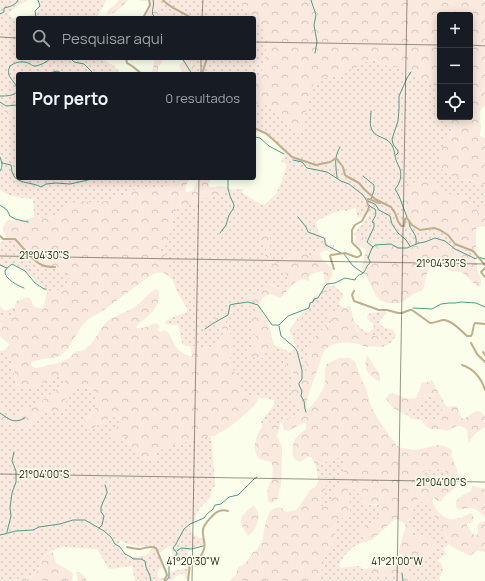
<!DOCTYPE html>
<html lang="pt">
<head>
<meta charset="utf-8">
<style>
  :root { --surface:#171b24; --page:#242831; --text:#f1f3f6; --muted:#9ea1a6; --line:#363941 }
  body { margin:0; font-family:Manrope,sans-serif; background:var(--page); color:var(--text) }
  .controls { position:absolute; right:12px; top:12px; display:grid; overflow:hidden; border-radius:4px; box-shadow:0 2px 10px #0003 }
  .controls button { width:36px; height:36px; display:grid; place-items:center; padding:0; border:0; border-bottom:1px solid var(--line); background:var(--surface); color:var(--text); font:20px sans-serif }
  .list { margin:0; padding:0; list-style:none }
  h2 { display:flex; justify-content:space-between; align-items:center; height:52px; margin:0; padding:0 16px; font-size:17px }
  h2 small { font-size:13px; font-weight:400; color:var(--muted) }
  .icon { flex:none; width:22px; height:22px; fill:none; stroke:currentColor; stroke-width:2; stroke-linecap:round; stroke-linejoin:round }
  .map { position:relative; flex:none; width:485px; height:581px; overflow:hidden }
  .search { position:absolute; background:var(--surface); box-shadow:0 2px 10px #0003; left:16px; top:16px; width:240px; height:44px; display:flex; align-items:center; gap:10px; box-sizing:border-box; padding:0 14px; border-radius:4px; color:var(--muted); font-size:15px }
  .panel { position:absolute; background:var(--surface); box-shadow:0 2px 10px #0003; left:16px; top:72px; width:240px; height:108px; border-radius:4px }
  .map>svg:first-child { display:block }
  .grass { fill:url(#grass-dots); fill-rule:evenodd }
  .forest { fill:url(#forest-crowns); fill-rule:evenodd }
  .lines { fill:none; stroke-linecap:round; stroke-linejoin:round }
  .stream { stroke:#4c9e87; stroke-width:1 }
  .street { stroke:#beae8c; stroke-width:2 }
  .ticks { fill:none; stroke:#1a1c11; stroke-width:1; stroke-opacity:0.45 }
  .ticks-label { font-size:10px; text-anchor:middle; fill:#1a1c11; stroke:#fafeeb; stroke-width:3; stroke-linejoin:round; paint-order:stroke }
</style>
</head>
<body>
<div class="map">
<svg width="485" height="581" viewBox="0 0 485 581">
  <defs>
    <pattern id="grass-dots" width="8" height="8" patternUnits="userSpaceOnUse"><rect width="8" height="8" fill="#f9e9df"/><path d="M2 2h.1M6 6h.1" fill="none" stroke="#d5c7be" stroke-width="1.8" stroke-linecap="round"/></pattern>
    <pattern id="forest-crowns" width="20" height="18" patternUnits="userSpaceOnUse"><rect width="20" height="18" fill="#f9e9df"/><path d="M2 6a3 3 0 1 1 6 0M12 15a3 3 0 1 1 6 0" fill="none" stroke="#d5c7be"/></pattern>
  </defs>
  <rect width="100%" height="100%" fill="#fafeeb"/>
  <path class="grass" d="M0 0H28L16 7 8 14 12 18H18V58H101L114 66 118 70 120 74H18V102L8 105 11 114 18 116V178H180L171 185 162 189 149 188 127 192 121 197 101 202H86L81 200C76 202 70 204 66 207 53 217 51 220 34 217L33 199C21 198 10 197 0 190V169H2V166L0 159Z
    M37 0H106L97 18H19C28 15 35 17 40 7Z
    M157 0H232L239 3 251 13 256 18 268 39 265 60 261 75 254 80V74H195L194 67 187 58H254V18H172C169 15 165 16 162 13 158 11 158 4 157 0Z
    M373 59 382 65 395 66 425 80 433 82V86L440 101V117H447C450 122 453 129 451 135 450 138 447 140 445 143 440 150 438 161 442 169 447 178 475 180 485 186V201L484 203 479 216H478L473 203 468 201 463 196C458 195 453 196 447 193 442 191 438 187 434 184 427 178 413 183 405 185L401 195 404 209 408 221 422 231 427 230H434L447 232 452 239 475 251 478 247 475 259 467 253 460 251 440 240 435 239 422 244 410 246 381 239 370 242 356 235V236L354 234C359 225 367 222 370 213L359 218 357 216 356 208C352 208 350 210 346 211 345 211 344 210 343 210 337 211 320 218 316 222L317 228 320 235C326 236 327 238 327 244L332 245 334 244V247C322 247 319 250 309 256H307L300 251 294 252C288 260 279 268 270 259V234L261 244 266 247V266C276 271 280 265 288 275L287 286 286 289 283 290 270 284 258 294 247 296 245 303 248 305 253 304V301L254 300 258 308 252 320 256 337 251 347 246 351 245 356 247 357 254 356 256 359 262 358 264 356 263 354 264 352 272 350 274 346 279 347 290 352 296 349C296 342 290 337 290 329L292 331 299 329V322L300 319 312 304 327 293 330 286 333 285 342 293 343 296 339 303 341 306 344 308 336 311 331 312V322L314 338 306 371 304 372 302 371 301 359 289 370 293 372C295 379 288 388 293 396 295 401 304 405 298 413 294 418 285 418 280 424 272 422 269 421 262 427L261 422 272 408 275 401 273 400 249 395 240 392V382L231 366 230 360 231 336 228 329 225 320 228 314 236 310 226 314 216 316 214 318C216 321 218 327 221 329 224 331 225 329 226 333 227 339 212 348 207 348 203 348 198 346 194 346L191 348 189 346 183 345C180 339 181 332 178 325L165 324V322C171 316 180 316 187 312V308L177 292 173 280 170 277 171 274 164 253 159 250 168 244C170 232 170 215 179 207L229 190 243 189 242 193 262 205H264L276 194 281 183 287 165 281 161 286 154 274 141 258 130 256 133 254 132V100L255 102 267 105 291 129 302 127 310 92 313 84 316 81 320 79 343 73 358 65Z
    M4 239H15L43 266 59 269 67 274 72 281 70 285 65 290C58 290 53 290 47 293 40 284 21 266 11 263L8 269 0 266V243L2 242Z
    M0 306 5 311 15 307 16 310V313C9 318 5 316 0 325Z
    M384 311H386C386 317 380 317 379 322 381 329 387 327 393 330L396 335 391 343 384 346V343L376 336C362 335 358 336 354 321 358 327 363 332 370 332L373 328 374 325 367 318 368 314C373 312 379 313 384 311Z
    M0 351H3L6 356 10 357 17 386 34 387 51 378 62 375 65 378V383L34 407 26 409 14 416H8L4 414 0 402Z
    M80 387 91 388C104 401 91 413 84 425L93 428 112 417 119 416C121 423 116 429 111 433L123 436H126L129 443 155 457 154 451 161 450 165 447 182 442 197 440 205 437H211L213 458 215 486 212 489 211 496 200 508 196 515V519L190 524C190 533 196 538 205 539L206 546 200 545 190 549 186 557H178L173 559 171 545 158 554 163 567 159 569 157 574 159 578H165L167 573 189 567 188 579 186 578 184 573 176 576 171 581H135L132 566 109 569 97 549 63 547 55 549 46 554 42 559 38 570 34 575 24 578 17 579 14 581H0V420C9 426 28 430 36 421 39 419 40 414 42 410L49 411 65 402C67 391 72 391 80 387ZM120 540C127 545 140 547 149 546L152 548 148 554 145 556 129 557 122 553 119 545Z
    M430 394C438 397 441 404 443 412L441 416 424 424 422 420 413 419 406 415V410L418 405 422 398Z
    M332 458H341L345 463C343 477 335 498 324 507L321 506 320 501 323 495 326 478 318 479 316 466H319Z
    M443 468C452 476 438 491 428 489 423 483 416 487 415 478 426 466 431 472 443 468Z
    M352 488 357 491 366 504 380 505 382 512C378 518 370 523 364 529H360L362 537 368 541C355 543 344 553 339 565L341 568 358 566 364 569 362 571 364 573 387 576H391L395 574 400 576 401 579V581H320V579L322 566 328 549 337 539 334 533 335 526 337 521 349 514C352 503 350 504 346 494L347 491Z
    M418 499 428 506 432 511 434 516 446 536 450 541 449 544 444 548 446 555 440 558 437 561 441 563 443 569 439 579 441 581H413L411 578 407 577 406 573 409 567 414 564 418 566 420 563 418 561 419 558H424L433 551C431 543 430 538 422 535L414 538H411C409 533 413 527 406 527L404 523 410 520 416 500Z"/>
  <path class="forest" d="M119 0H128C122 6 116 14 107 15L108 10 114 6Z
    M139 0H157L160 6V12L164 14 167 13 172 18H148C145 12 150 7 149 1H140Z
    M232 0H485V106C477 110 480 117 481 125 481 128 480 132 480 136L483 138 485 137V186C475 179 447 179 442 169 438 160 440 150 445 143 447 140 450 138 451 135 453 129 450 122 447 117H470V15H440V101L433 86V82L425 80 395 66 382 65 376 60 373 59C362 63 354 68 344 73 334 78 321 75 313 85L302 127 299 132 291 129 267 105C262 106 257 105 254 100V80L261 75 263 70 265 60 268 39 256 18 251 13 239 3Z
    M154 58H162C163 65 160 63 158 68V74H152C152 69 155 63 154 58Z
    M182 58H187L194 67 195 74H183L179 66 182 62Z
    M16 102H18V116L13 114 7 115 2 107Z
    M180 178H191C187 183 184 186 186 192 195 193 194 185 198 180H204L208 178H211L208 184 210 187C214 188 216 186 219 186 224 186 229 187 232 190L212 196 183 208 179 207C170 216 170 232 168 244L159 250 164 253C167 261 171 269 171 277H170C161 270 157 272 148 277L107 308 87 320 81 327 69 347 60 356 53 358 43 359 31 362V366L37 368 62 362 69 358 77 351C89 352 95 338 101 329 107 317 124 314 135 307 139 304 153 289 156 289 157 289 158 290 159 290 160 305 154 312 142 321 139 324 137 324 136 328H143L156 323 159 325 160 327 157 329 158 331 161 332 164 330C172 333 171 342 177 348 180 353 186 354 191 357L192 355 191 348 194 346C198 346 203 348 207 348 212 348 227 339 226 332 224 327 215 330 214 318L216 316 226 314C228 311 229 309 233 308L236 310 228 314 225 320 228 329 231 336 230 360 231 366 240 382V392L249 395 258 397 257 402 253 407 236 422 228 428 214 436 205 437 197 440 182 442 165 447 161 450 154 451C154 453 154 456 156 458L153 461H148L140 455 131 446 126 436H123C119 440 117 440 112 440L109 436C113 429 119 428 120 418L119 416 112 417 93 428H86L84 426C91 414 104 401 91 388 79 387 68 388 65 401L69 406C64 415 51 410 42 410 40 414 39 419 36 422 28 431 9 426 0 420V402L4 414 8 416H14L26 409 34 407 65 383V378L62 375C56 377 51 378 46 381 36 385 28 392 18 387L10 357 6 356 1 352 8 347 9 344 6 341 0 336C0 329 0 322 6 317 9 315 13 315 16 313L15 304 17 301 28 297 31 299C32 306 35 309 43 308 45 303 45 299 47 293 53 290 58 290 65 290L70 285 72 281 67 274 59 269 43 266 34 261 16 240H9C2 233 0 226 9 220L24 221 33 217 48 218 54 216 67 206 81 200 86 202H101L121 197 127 192 137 189 149 188 162 189 171 185Z
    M429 181 434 183 436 186 449 194 463 196 470 203 477 204 478 215 479 216 482 207 485 201V226L478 227 476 229V249L473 252C467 252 457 244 452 239 450 237 448 234 446 232 439 228 428 230 421 231 417 228 411 225 408 221 404 214 400 194 402 187 410 182 420 182 429 181Z
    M265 232H268L270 234V259C275 264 283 263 288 259 291 257 293 251 298 251 302 250 305 255 309 256 319 250 322 247 334 247L333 251 331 252 325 250 320 253C321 261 328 264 333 269L332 276 329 282 330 286 327 293 309 307 299 322V328L296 331H292L290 329 298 318 307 309 313 297C315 296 317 295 319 294 326 288 325 278 323 271L314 273 309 276V282C298 272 288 292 280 298L271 294 268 295 262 298 260 305V308L268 323 270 328 271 336 275 346H274L271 351 264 352 263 354 264 356 262 358 256 359 253 356 250 359 245 356V352L251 347 256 337C255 335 253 333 252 331 248 322 255 315 258 308L254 300 253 301V305L250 306 247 305 243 299 247 296 260 293 264 286 268 284 283 290 286 289C289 283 289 273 281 270 274 267 270 271 264 263L266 250V247L261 244 259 240 261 234Z
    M358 234 370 242 385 239 410 246 422 244 435 239 440 240 460 251 467 253 474 259 477 263V270L481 279V285L479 287H478L464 274 460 272 450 271 435 262 432 263 430 265 425 280 424 287 423 290 413 294 404 301 398 303H387L380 300 376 296 367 278 363 272 362 266 366 251V249L356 245 355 242 356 235Z
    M349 306 351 308 356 330C362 337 372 334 380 337L384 343V346L383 347 370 346 366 347C355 341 333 340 325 350 320 357 320 364 317 371 312 384 308 393 306 407L308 409C314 404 324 391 325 382 326 378 324 374 325 370 325 367 326 366 327 364L339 358H350L355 362 362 381 365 386 371 406 379 421 397 446 402 448 415 450 438 445 444 446 451 449 452 452 451 456C457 467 463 482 450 492 447 494 443 496 442 501H438L434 498H433L432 500C434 509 444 521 455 519 461 518 466 515 471 513 474 516 473 518 473 522L467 524V526C470 530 473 536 477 535 479 531 477 528 478 524L485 521V552C478 550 475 550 471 556L454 548 449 544 450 541 449 539 441 529 434 516 432 511 428 506 418 499 416 500C412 512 416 515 404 523L397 519H395L372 540 368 541 362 537 359 531 360 529 365 528C370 523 378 518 382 512L380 505 377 504H366L357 491 352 489 347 491 346 494C350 504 352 503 349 514L337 521 335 526 334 533 337 539 328 549 322 566 320 579V581H229L236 575 238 567C244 566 250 558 253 552H255C258 548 261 543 263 538 265 528 266 504 282 508L284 511 287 512 296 510 301 504 310 490 315 487 320 479 327 478C327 487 325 493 320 501L321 506 324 507C334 498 344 476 345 463L341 458H332L319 466H316L314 462 311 457H307L300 462 296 460 293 456C292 440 294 439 306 429V423H303L288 431 284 430 283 426 281 422C286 418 295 418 298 413 303 406 295 401 292 396 288 389 293 381 294 374L291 370 286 368C285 360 291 358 298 357L301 359 302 371 304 372 306 371C308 354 304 346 319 333 323 329 328 327 331 322L329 318V313ZM443 468C452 476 438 491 428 489 423 483 416 487 415 478 426 466 431 472 443 468Z
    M367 355 380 375V382C367 375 363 369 367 355Z
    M432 380C434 387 443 399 447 407L454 406 457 407 462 418 464 419 472 413 478 411 481 412 485 417V427C478 431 472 436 469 443L467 430C458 423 456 427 449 430 445 432 443 429 439 429 435 429 432 430 429 428 428 428 425 425 424 424L441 416 443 412 438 401 432 394H430L422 398 418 405 406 410V415L393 408 386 399 389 394 393 393C402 397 406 400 416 398L420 389 421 384Z
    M272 422 280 424 277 436 282 447V451L281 486C276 494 283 497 272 503H269C267 499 267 491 268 487 269 485 270 483 271 481 273 475 274 468 271 462 267 460 262 461 259 458 250 450 257 429 266 424 268 423 270 422 272 422Z
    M472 486 485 489V517C481 513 477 509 472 508 463 507 455 515 456 501L463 495 471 491Z
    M253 505C255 507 257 510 258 513 260 521 254 533 248 536 238 521 238 517 252 507Z
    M406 527C409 527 410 528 411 531L410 534 411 538C417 538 423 533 427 537 430 540 432 543 435 545 434 553 429 551 428 557L419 558 418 561 421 565 420 566 414 564C408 567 406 570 407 577L411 578 413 581H401V579L400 576 395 574 391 576H387L364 573 362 571 364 569C379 567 390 567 404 558V556L399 553C399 549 404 531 406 527Z
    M51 552 53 553 56 563 70 571 73 574 72 581H14C20 577 29 579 35 574 44 565 38 558 51 552Z
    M76 572C81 572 85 576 87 581H78Z"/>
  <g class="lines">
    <path class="stream" d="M153 0C155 6 151 10 153 15L155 17 164 18
      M311 0 316 15 314 25 317 42 315 53
      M0 14 4 12V8C9 7 12 6 16 3L18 0
      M36 18 35 11 40 6 38 0
      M70 58 74 62 84 64 94 74
      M182 58 192 74
      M46 74 57 71 64 74
      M0 96C6 96 13 96 17 92 18 80 4 79 10 66 15 62 24 60 30 64 32 65 32 66 36 66 41 65 47 62 51 58
      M0 102 6 106 18 105
      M371 111C371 117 369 125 372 130 375 136 382 137 387 140 395 146 394 153 396 160 397 163 399 166 400 169 402 176 400 184 395 189L399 196 407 217
      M254 137 260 138 269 146 284 154
      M396 155 398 153V151L393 144 392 139 398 121 399 109V96L407 78 411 72
      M0 157C2 163 3 166 0 171
      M293 160 302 162 307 168 327 172 341 181 349 184 363 195 367 201 375 204 379 210 390 216 392 224 398 233 406 240 410 246
      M2 163 11 165C12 168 11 171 13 174 16 184 33 182 41 187L46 184 56 183 70 184 88 180 92 178
      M363 176 374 185V190L371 199
      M337 178C337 174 336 172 336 167 335 160 336 154 340 147
      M368 204 371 207 375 209C377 216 375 216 372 222L374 223V227L367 242 373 247
      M0 205 7 210 10 216 15 219 28 222
      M298 217 306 227 308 232 324 238 325 240V243L326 245 341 253
      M409 221C409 232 418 232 416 244
      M220 233 226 225 229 215 233 209 234 206V205L230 196 228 189V178
      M344 254 353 266 363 273
      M0 265 7 268
      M24 288C19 286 4 279 5 271 6 268 10 266 12 264L25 271 35 283 44 289H46
      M413 308 432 309 441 304 449 303H455L461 302 476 303 485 307
      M279 326 281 336 294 347 297 351 302 370V379L299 383V385L302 391 301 396 304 401 305 409 306 412
      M205 329 212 324 228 315 230 305 234 304 248 302 258 305 272 325H279L288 316 309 308 310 303 313 302 314 299 318 298 325 286 327 284 335 283 345 278 355 280C358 273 361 276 364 272 367 268 366 266 370 263V261L368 258 372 248 375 245 391 244 398 248H407L419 243 425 242 435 238 445 241 455 249 472 257 475 259 478 257 485 259
      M0 413C10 420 14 424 25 418
      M99 528 102 525 104 516 101 512V507L107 493V491L105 485
      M7 532 11 516 10 508 12 493 16 482V471L12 461 14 452
      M0 535 16 531 33 530 39 527 60 524 73 520H85L104 531 111 537 115 544 120 547 125 554 131 557 133 559H141L145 561 146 567 150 576 151 581
      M177 551 181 548 192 549 203 546
      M402 573 403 581
      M166 581 169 577V567L171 560 174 559 177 553 173 548 176 544 178 540 184 529 190 524 204 518 207 514 213 509 215 505 221 504 229 497 238 495 254 479 257 477"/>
    <path class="street" d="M163 0C171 9 182 11 191 18
      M143 18 150 5 149 0
      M126 58 127 63 132 66 142 74
      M202 74 207 58
      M254 128 267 134 292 157 316 165 330 162 335 159H337L343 167 345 175 348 177 359 183 364 189 375 199 391 207 395 213 398 221 401 226H404L405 219 407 218 412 225 420 230 434 228 440 230 448 235 455 244 473 251 485 265
      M0 236 3 239H15C23 247 32 261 42 265 46 267 51 267 55 267
      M485 268 481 272 485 277
      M334 269 330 256 331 255 345 253 356 257H358L361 255C362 249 355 247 352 242V230L355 225 362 221 368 210 369 207 367 202 368 199C372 199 375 203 380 203
      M354 291 352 295 354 301 379 310H387L398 313H402L410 310H412L430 323C435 323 438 321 443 320 451 319 461 331 467 336H471C474 332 472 327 475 323L485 324
      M471 343 477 354 485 362
      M483 352 485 355
      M462 365C474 369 481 377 485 390
      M127 547C131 548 135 549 140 549 146 548 150 545 156 548L166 572 167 575 164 581
      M188 581 190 564C197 558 200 561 204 549 206 543 202 537 203 530 203 525 214 513 219 511 222 510 225 510 228 511"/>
  </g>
  <path class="ticks" d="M202 18 203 0M0 37 18 38M254 42 440 45M470 45 485 46M201 74V58M0 256 485 264M0 474 485 482M192 581 199 178M397 581 407 0"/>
  <g class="ticks-label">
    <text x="44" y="259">21°04'30"S</text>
    <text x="441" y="267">21°04'30"S</text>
    <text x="44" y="478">21°04'00"S</text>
    <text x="441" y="486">21°04'00"S</text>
    <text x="193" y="565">41°20'30"W</text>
    <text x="397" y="565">41°21'00"W</text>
  </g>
</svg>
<div class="controls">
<button>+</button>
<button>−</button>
<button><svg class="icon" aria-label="locate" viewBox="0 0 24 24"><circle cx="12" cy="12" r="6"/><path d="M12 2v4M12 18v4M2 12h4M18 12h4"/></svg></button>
</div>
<div class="search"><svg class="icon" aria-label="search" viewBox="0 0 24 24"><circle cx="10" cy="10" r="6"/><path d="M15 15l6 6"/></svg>Pesquisar aqui</div>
<section class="panel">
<h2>Por perto<small>0 resultados</small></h2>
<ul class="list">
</ul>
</section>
</div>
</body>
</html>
